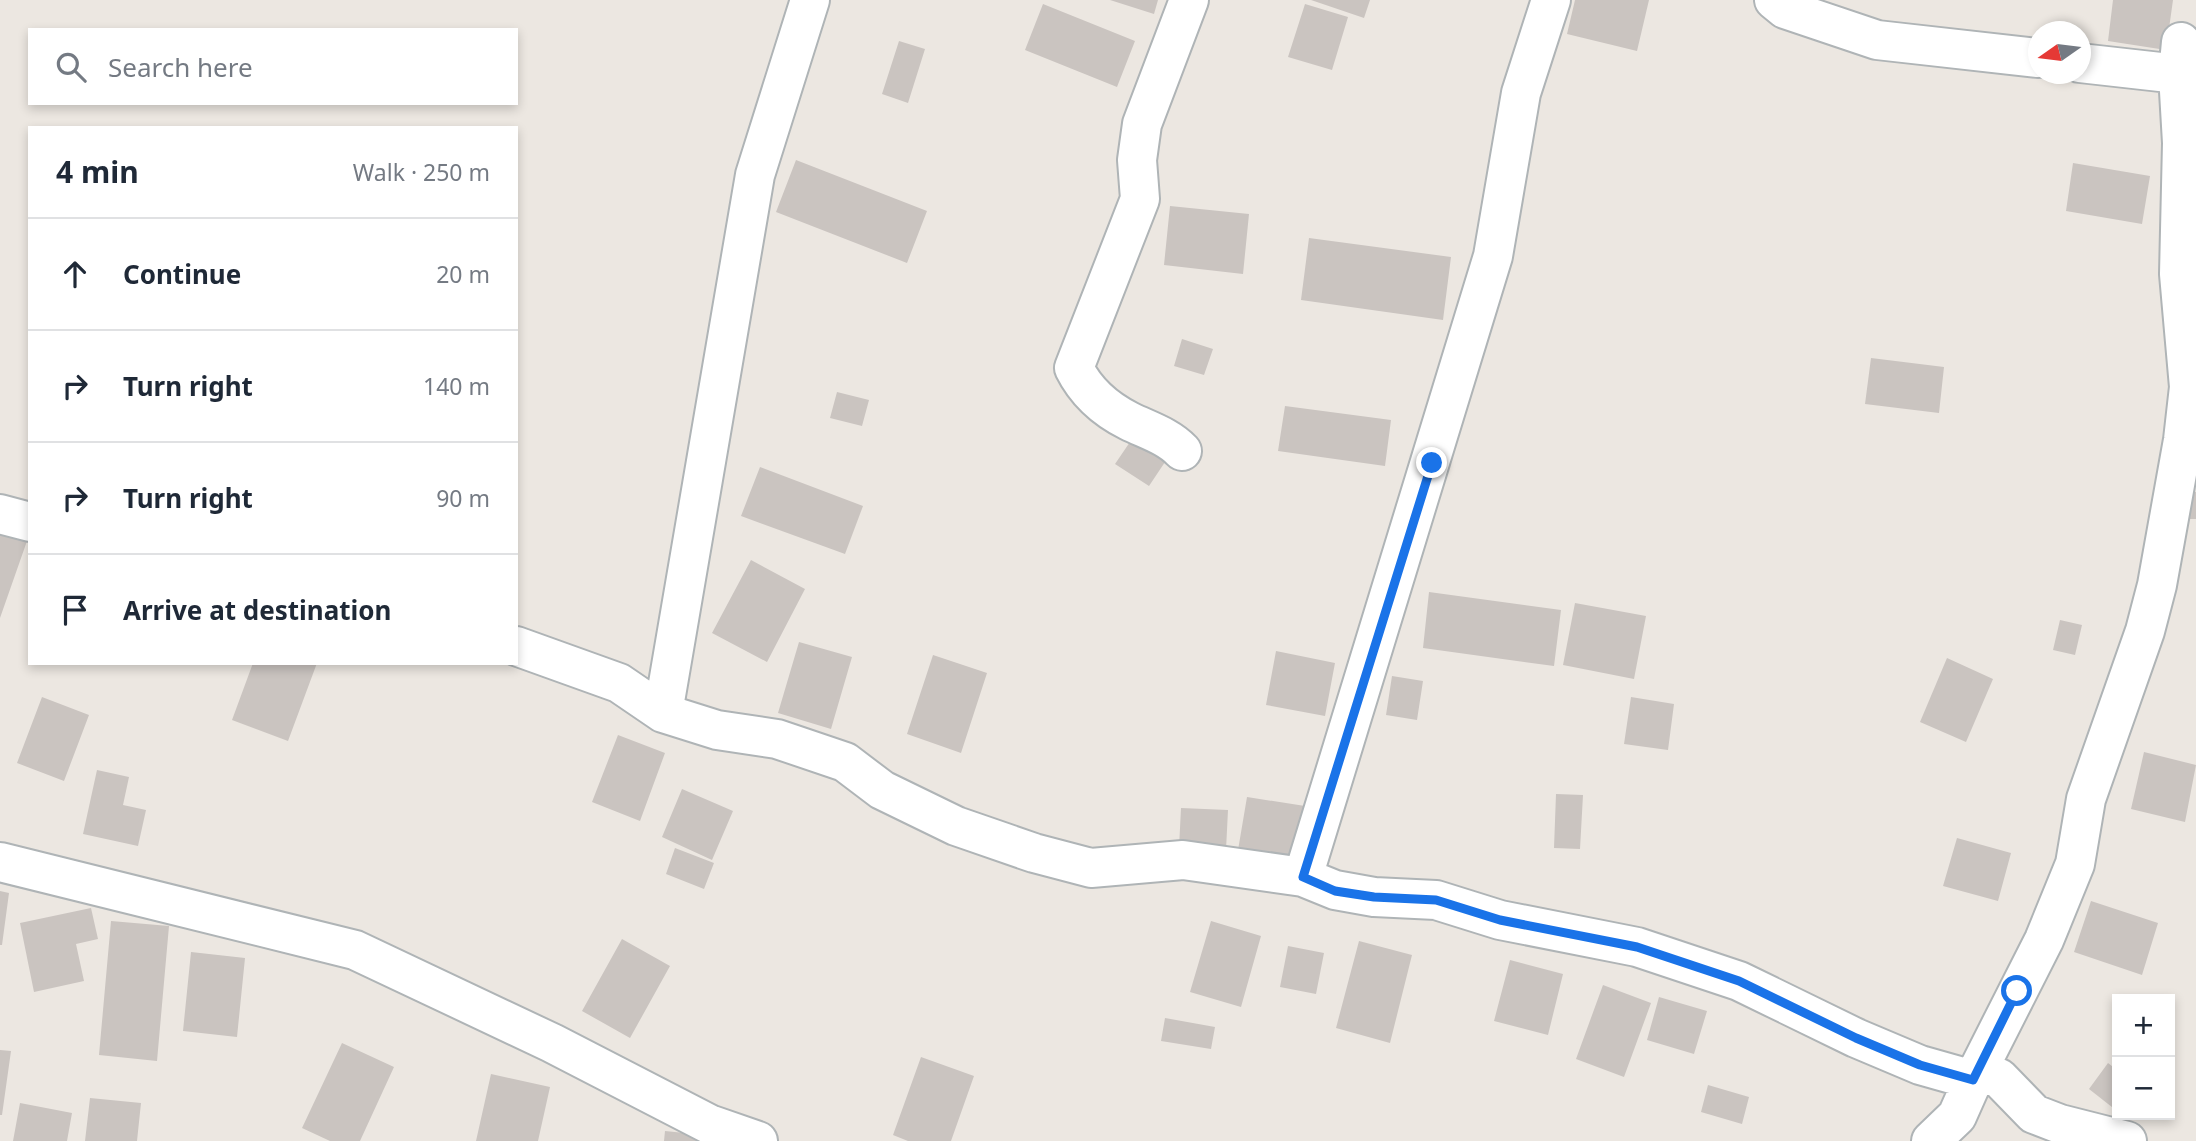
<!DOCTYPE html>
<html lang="en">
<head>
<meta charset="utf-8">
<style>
  :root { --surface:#fff; --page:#f6f6f7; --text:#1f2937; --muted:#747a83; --line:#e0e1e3 }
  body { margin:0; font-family:"Noto Sans",sans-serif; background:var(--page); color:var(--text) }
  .controls { position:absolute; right:21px; bottom:21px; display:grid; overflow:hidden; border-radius:0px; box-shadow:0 4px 10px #0003 }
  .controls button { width:63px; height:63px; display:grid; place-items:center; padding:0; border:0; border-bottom:2px solid var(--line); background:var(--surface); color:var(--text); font:35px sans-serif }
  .compass { position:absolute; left:2028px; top:21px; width:63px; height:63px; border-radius:50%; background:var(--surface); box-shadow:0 4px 10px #0003; rotate:256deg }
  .stop { position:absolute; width:21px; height:21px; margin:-16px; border:5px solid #1a73e8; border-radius:50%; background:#fff }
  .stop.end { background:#1a73e8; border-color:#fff; box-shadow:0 2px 7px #0008 }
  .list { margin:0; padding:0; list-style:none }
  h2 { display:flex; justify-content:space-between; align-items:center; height:91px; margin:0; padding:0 28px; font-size:30px }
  h2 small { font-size:23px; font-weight:400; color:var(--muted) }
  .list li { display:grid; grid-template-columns:46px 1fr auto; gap:21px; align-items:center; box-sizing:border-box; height:112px; padding:0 28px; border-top:2px solid var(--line) }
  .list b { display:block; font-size:26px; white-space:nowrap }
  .list em { font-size:23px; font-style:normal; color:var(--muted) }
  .icon { flex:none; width:38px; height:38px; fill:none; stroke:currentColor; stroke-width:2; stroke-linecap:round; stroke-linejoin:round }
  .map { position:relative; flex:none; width:2196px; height:1141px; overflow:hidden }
  .search { position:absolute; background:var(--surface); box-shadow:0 4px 10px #0003; left:28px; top:28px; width:490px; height:77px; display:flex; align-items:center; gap:18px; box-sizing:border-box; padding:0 24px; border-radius:0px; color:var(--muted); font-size:26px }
  .panel { position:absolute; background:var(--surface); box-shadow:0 4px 10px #0003; left:28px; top:126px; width:490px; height:539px; border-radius:0px }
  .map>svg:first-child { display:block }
  .building { fill:#cac4c0 }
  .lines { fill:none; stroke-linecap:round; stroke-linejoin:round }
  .minor-casing { stroke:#afb4b6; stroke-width:42 }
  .minor { stroke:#fff; stroke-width:38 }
  .route { stroke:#1a73e8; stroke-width:9 }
</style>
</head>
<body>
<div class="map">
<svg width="2196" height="1141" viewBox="0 0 2196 1141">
  <rect width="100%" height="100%" fill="#ece7e1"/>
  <path class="building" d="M1110 0H1158L1154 14Z
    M1311 0H1370L1364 18Z
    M1575 0H1649L1637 51 1567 34Z
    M2113 0H2173L2166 50 2108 41Z
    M1043 4 1135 41 1117 87 1025 50Z
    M1305 4 1348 17 1332 70 1288 57Z
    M899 41 925 49 908 103 882 94Z
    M796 160 927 211 907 263 776 212Z
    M2073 163 2150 176 2142 224 2066 211Z
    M1170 206 1249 214 1243 274 1164 265Z
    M1309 238 1451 257 1443 320 1301 300Z
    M1182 339 1213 349 1204 375 1174 366Z
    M1871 358 1944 367 1939 413 1865 404Z
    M837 392 869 400 862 426 830 418Z
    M1285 406 1391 420 1385 466 1278 451Z
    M1132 439 1165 462 1149 486 1115 464Z
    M760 467 863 506 845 554 741 516Z
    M2190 491 2196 492V519H2188Z
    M0 532 27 541 0 618Z
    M751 560 805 589 767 662 712 633Z
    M1429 592 1561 610 1554 666 1423 648Z
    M1575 603 1646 616 1634 679 1563 665Z
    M2060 620 2082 625 2075 655 2053 650Z
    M799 642 852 657 831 729 778 713Z
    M1276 651 1335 663 1325 716 1266 705Z
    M933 655 987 673 961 753 907 734Z
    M1947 658 1993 679 1966 742 1920 722Z
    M253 663H317L288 741 232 720Z
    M1392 676 1423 681 1417 720 1386 715Z
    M42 697 89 715 64 781 17 763Z
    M1631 697 1674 704 1668 750 1624 744Z
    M618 735 665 753 640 821 592 802Z
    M2144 752 2196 765 2185 822 2131 809Z
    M97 770 129 777 123 805 146 810 138 846 83 834Z
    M682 789 733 811 712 860 662 837Z
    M1556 794 1583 795 1580 849 1554 848Z
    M1247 797 1305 806 1296 865 1237 856Z
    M1181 808 1228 810 1226 850 1179 848Z
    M1957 838 2011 853 1998 901 1943 886Z
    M675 848 714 863 704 889 666 874Z
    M0 891 9 893 2 945H0Z
    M2091 901 2158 923 2142 975 2074 952Z
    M91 908 98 939 76 944 84 981 34 992 20 923Z
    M111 921 169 926 157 1061 99 1055Z
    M1211 921 1261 936 1241 1007 1190 992Z
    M622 939 670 966 630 1038 582 1011Z
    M1359 941 1412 955 1390 1043 1336 1028Z
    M1288 946 1324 953 1316 994 1280 987Z
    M191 952 245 958 237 1037 183 1031Z
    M1510 960 1563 974 1548 1035 1494 1021Z
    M1603 985 1651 1003 1624 1077 1576 1059Z
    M1659 997 1707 1011 1694 1054 1647 1040Z
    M1165 1018 1215 1027 1211 1049 1161 1041Z
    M342 1043 394 1067 360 1141H330L302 1128Z
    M0 1050 11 1051 2 1115H0Z
    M921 1057 974 1076 951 1141H908L893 1135Z
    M2108 1063 2117 1070V1111L2089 1089Z
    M491 1074 550 1087 538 1141H476Z
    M1708 1085 1749 1097 1742 1124 1701 1112Z
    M90 1098 141 1103 137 1141H85Z
    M20 1103 72 1113 67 1141H13Z
    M665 1131 704 1135V1141H664Z"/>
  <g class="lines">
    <g class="minor-casing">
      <path id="minor" d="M1774 0 1785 9 1877 40 2038 58
        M2080 63 2178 74
        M1182 451C1168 436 1147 430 1129 421 1105 409 1086 392 1074 368L1140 199 1137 160 1142 124 1189 0
        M0 514 30 522
        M516 646 619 683 663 713 717 730 777 739 845 762 882 790 956 826 1034 853 1091 868 1183 860 1303 877 1335 890 1374 897 1436 900 1500 920 1637 947 1739 981 1856 1038 1920 1065 1973 1080 1984 1073 1999 1078 2034 1114 2060 1124 2127 1141
        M663 713 755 175 810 0
        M0 862 355 950 552 1043 709 1124 758 1141
        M1303 877 1493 256 1521 93 1551 0
        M1931 1141 1957 1116 1973 1080 2044 940 2075 864 2086 799 2145 631 2157 585 2183 440 2189 387 2179 274 2182 143 2178 74 2181 42"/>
    </g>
    <use href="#minor" class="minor"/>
  </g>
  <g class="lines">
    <path class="route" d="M1432 463 1303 877 1335 891 1374 897 1436 900 1500 920 1637 947 1739 981 1856 1038 1920 1065 1973 1080 2017 991"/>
  </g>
</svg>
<div class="controls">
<button>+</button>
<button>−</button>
</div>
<svg class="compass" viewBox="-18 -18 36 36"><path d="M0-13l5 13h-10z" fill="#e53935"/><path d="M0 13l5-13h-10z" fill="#747a83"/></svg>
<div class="stop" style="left:2017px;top:991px"></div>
<div class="stop end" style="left:1432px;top:463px"></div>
<div class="search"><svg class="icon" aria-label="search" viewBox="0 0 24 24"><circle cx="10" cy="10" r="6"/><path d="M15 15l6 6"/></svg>Search here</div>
<section class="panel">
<h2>4 min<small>Walk · 250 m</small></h2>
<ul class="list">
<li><svg class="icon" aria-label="ahead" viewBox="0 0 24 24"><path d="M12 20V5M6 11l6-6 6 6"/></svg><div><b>Continue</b></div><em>20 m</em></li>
<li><svg class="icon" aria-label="right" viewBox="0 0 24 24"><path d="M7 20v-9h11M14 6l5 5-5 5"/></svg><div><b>Turn right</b></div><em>140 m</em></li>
<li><svg class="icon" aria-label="right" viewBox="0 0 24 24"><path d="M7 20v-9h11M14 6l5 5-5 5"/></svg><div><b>Turn right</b></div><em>90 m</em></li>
<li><svg class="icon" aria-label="arrive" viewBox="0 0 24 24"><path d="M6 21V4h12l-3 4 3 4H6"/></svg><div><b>Arrive at destination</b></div></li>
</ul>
</section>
</div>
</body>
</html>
